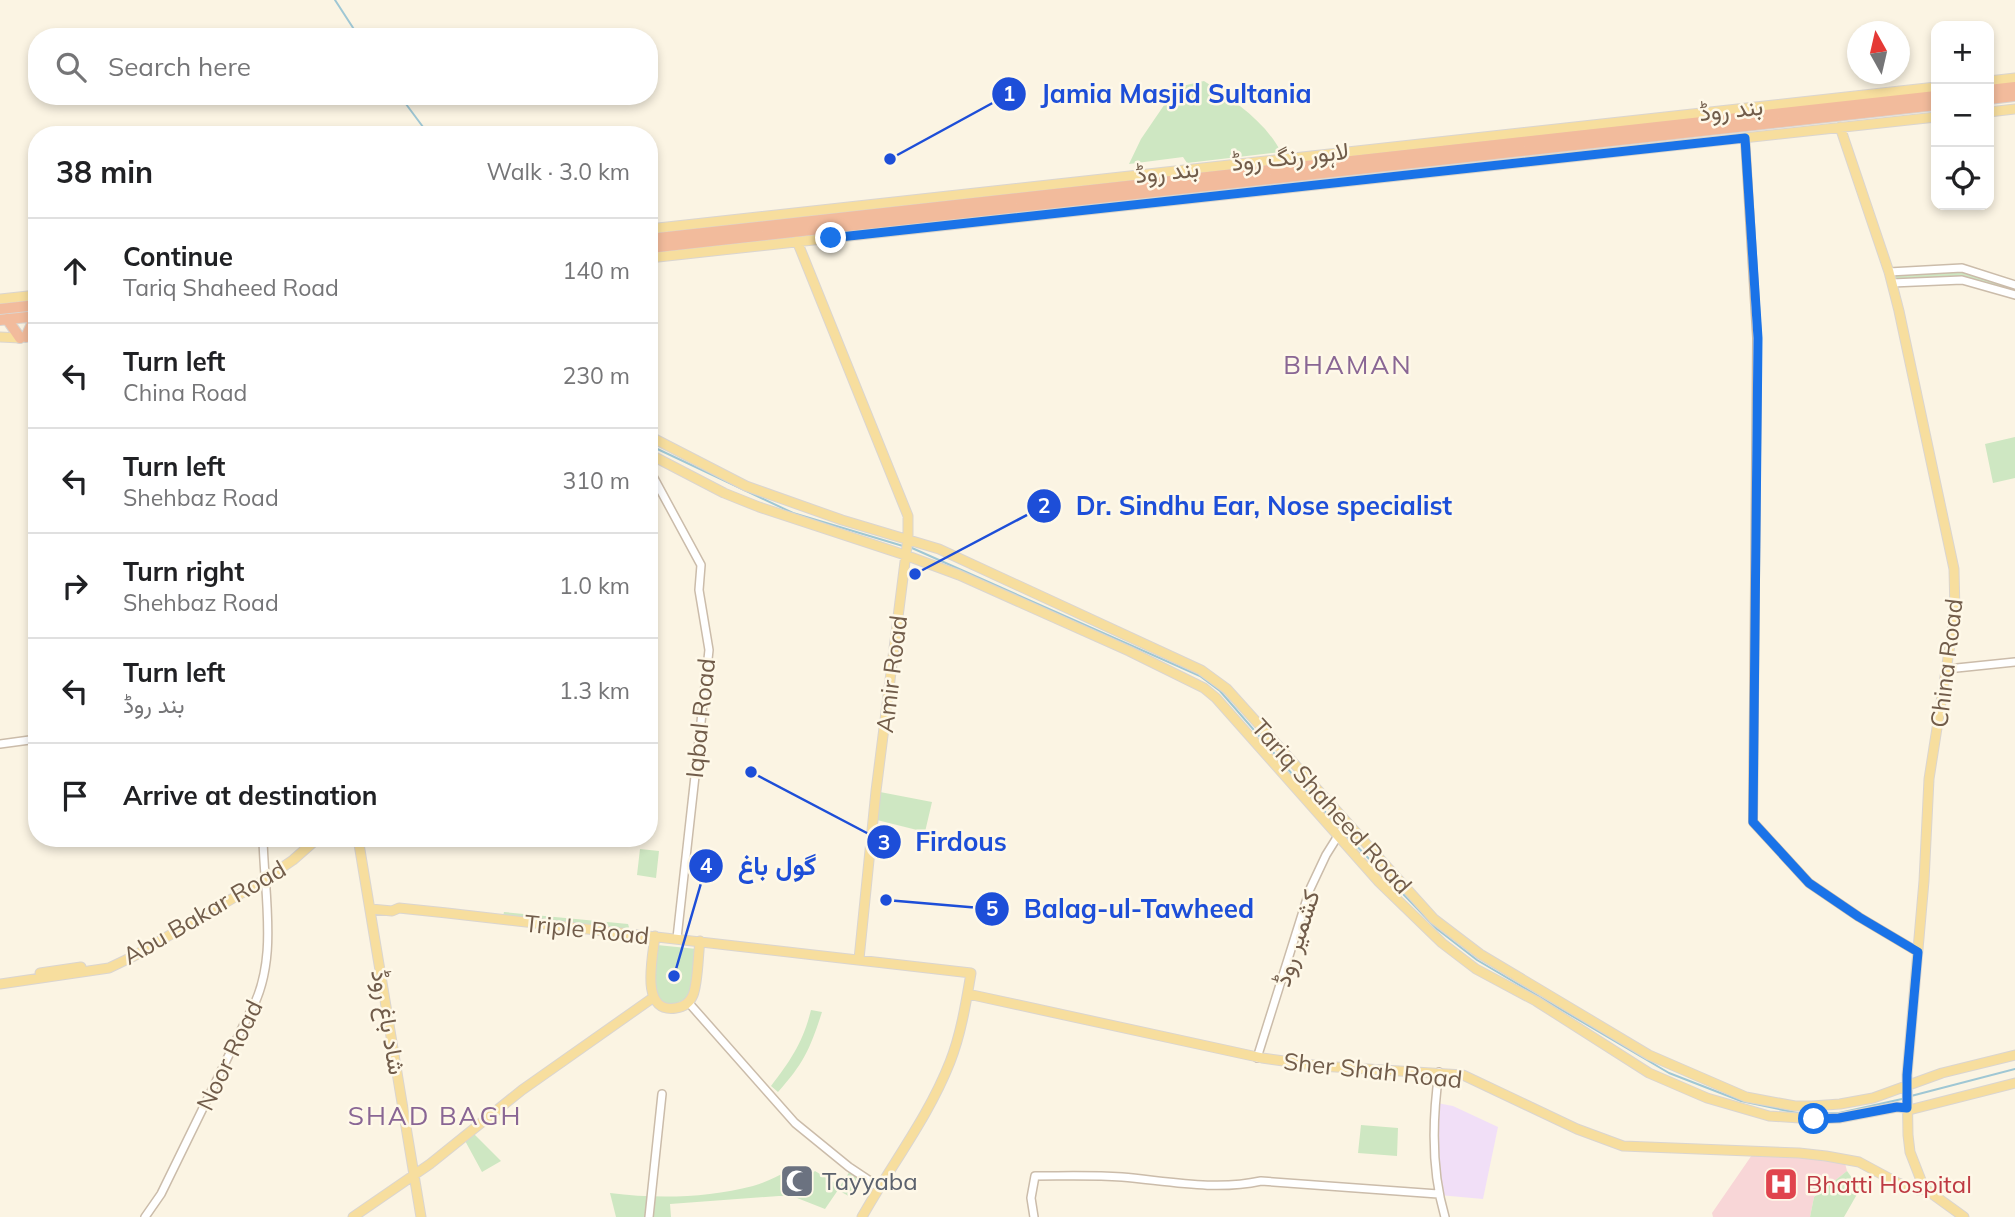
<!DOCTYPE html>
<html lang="en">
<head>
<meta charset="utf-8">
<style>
  :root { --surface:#fff; --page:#f2f2f2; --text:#202124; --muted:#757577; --line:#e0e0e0 }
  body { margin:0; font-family:Mulish,Vazirmatn,sans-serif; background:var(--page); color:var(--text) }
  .controls { position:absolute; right:21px; top:21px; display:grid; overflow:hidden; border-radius:14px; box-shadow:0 4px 10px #0003 }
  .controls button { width:63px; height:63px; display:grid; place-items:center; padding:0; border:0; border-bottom:2px solid var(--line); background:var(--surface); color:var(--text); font:35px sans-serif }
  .compass { position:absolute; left:1847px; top:21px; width:63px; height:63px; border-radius:50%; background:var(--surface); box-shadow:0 4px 10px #0003; rotate:352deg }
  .stop { position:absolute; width:21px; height:21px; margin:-16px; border:5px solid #1a73e8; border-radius:50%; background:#fff }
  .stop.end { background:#1a73e8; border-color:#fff; box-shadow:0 2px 7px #0008 }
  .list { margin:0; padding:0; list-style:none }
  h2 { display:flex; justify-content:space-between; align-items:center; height:91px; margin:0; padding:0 28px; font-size:30px }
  h2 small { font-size:23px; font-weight:400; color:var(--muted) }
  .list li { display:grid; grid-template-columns:46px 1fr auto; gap:21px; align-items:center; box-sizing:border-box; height:105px; padding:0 28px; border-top:2px solid var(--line) }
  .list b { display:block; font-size:26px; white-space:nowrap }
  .list p { margin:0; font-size:23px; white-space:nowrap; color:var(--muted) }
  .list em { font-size:23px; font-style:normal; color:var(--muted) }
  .icon { flex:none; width:38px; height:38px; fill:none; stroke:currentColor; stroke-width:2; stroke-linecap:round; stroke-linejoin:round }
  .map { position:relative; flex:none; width:2015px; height:1217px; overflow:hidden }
  .search { position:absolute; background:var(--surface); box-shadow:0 4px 10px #0003; left:28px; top:28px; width:630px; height:77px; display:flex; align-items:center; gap:18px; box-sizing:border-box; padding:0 24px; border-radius:28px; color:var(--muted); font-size:26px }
  .panel { position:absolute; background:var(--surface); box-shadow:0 4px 10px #0003; left:28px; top:126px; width:630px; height:721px; border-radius:28px }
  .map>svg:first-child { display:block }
  .education { fill:#f1dff7 }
  .medical { fill:#f8d6d7 }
  .green { fill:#cee7c2 }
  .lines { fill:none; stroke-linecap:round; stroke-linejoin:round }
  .stream { stroke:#9fc7d4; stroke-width:2 }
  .minor-casing { stroke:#cbbcaa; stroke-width:10 }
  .major-casing { stroke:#dad5d0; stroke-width:11 }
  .highway-casing { stroke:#dad5d0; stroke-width:12 }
  .minor { stroke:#fff; stroke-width:7 }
  .major { stroke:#f7de9e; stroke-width:9 }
  .highway { stroke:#f2bb9c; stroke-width:10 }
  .route { stroke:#1a73e8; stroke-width:9 }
  .labels { text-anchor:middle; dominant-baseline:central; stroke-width:5; stroke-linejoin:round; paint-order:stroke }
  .street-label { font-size:24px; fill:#715c4a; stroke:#fef8e8 }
  .worship-label { font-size:24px; fill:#5b616d; stroke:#fef8e8; text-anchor:start }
  .health-label { font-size:24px; fill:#be3a42; stroke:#fef8e8; text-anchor:start }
  .neighbourhood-label { font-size:26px; letter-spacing:2px; fill:#896694; stroke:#fef8e8 }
  .leader { fill:none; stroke:#1d4ed8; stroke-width:2.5 }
  .callout-dot { fill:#1d4ed8; stroke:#fef8e8; stroke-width:2.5 }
  .mark-label { font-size:21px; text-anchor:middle; font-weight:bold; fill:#fff }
  .callout-label { font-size:26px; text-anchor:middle; font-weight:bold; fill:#1d4ed8; stroke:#fef8e8; stroke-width:5; stroke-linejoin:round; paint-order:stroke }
</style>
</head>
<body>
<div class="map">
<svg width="2015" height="1217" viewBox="0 0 2015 1217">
  <rect width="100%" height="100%" fill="#fbf4e3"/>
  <path class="education" d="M1437 1103 1453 1106 1498 1127 1483 1199 1439 1195 1435 1134Z"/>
  <path class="medical" d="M1754 1152 1844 1159 1847 1171 1814 1197 1810 1217H1713L1712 1213Z"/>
  <path class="green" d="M1204 81C1233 100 1265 121 1281 152L1187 163 1183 157 1129 164 1141 139 1173 92 1182 86Z
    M1959 270 2015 287V293L1984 283 1894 281 1893 274Z
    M2015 437V478L1993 483 1985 444Z
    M880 792 932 802 925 832 877 820Z
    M640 849 659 851 656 878 637 875Z
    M504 912 628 924 629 927 627 930 503 916Z
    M657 945 697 949C694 974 698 1006 665 1004L653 992Z
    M811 1010 822 1012C810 1049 804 1063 778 1092L771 1086C791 1060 803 1042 811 1010Z
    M1361 1125 1398 1128 1397 1156 1358 1153Z
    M471 1131 501 1161 482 1172 463 1137Z
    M788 1171V1185L804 1188 807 1177 815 1171 840 1186 850 1171 863 1179 852 1198 838 1190 825 1209 792 1196H779L670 1204 671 1217H616L610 1193C657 1199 707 1198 753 1186 765 1183 777 1176 788 1171Z
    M1847 1171 1860 1189 1844 1217H1810L1814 1197Z"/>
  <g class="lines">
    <path class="stream" d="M335 0 359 37
      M400 96 429 135
      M649 445 793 513 903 546
      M912 548 1200 676 1220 691 1340 829
      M1344 833 1437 929 1477 960 1669 1073 1741 1101 1802 1114
      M1911 1096 2015 1069
      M1808 1114 1839 1113 1902 1099"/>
    <g class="minor-casing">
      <path id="minor" d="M1745 138 1757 338 1753 822 1809 883 1859 917 1918 952
        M1889 272 1962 268 2015 285
        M1892 283 1962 280 2015 295
        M649 469 701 565 699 590 709 650 677 938
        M1947 669 2015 662
        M0 744 37 739
        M688 1002 795 1123 849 1167 879 1187
        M1257 1058 1310 889 1326 855 1346 823
        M1439 1072C1432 1121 1431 1170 1445 1217
        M145 1217 161 1194 248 1016C280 964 264 896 263 838
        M649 1217 662 1094
        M1034 1217 1031 1198 1035 1176C1064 1176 1093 1175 1122 1177 1168 1181 1215 1191 1261 1181L1438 1194"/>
    </g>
    <g class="major-casing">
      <path id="major" d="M1989 81 2015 78
        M1989 112 2015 109
        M1840 127 1889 272 1899 311 1954 569 1955 613 1929 779 1924 881 1907 1075 1908 1135 1910 1152 1924 1188
        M649 229 1936 87
        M797 241 908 516V538L876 791 859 959
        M649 258 1936 117
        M0 299 37 295
        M0 337 20 338 37 333
        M649 436 746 486 842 520 939 549 1201 670 1227 689 1434 919 1480 954 1649 1055 1746 1097 1795 1106H1812L1840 1104 1873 1098 1942 1073 2015 1055
        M649 454 724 493 759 507 905 555 959 575 1129 651 1204 688 1216 698 1379 882 1442 943 1476 969 1536 1001 1649 1073 1707 1098 1769 1116 1814 1119 1839 1118 1897 1107 1913 1109 2015 1083
        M358 838 421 1217
        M371 909 392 911 399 908 447 913 971 973C966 1003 961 1034 950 1062 928 1118 891 1165 862 1217
        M655 936C653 956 639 1014 676 1008 684 1007 690 1002 693 995 698 983 698 955 700 941
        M40 973 81 967
        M0 984 109 968 134 956 264 880 293 860 318 838
        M968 994 1262 1058 1320 1066 1463 1075 1577 1129 1623 1146 1799 1153 1826 1156 1859 1162 1898 1183 1918 1190 1924 1188 1964 1217
        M353 1217 430 1164 522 1090 654 997"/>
    </g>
    <g class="highway-casing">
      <path id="highway" d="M1989 90 2015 87
        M1989 99 2015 96
        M649 239 1936 96
        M649 248 1936 105
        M0 309 37 305
        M7 319 20 338
        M0 320 37 316
        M26 337 35 317"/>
    </g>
    <use href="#minor" class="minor"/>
    <use href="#major" class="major"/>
    <use href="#highway" class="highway"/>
  </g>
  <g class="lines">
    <path class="route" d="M831 238 1745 138 1758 338 1753 822 1809 883 1859 917 1918 952 1907 1075V1108L1897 1107 1839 1118 1814 1119"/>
  </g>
  <defs>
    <g id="mosque-square" transform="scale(1.75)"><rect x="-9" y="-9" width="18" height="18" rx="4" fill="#6b7280" stroke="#fef8e8"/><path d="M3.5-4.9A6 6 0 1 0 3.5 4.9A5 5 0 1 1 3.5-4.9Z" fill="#fff"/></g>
    <g id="hospital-square" transform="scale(1.75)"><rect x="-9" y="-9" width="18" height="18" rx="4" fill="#e0444e" stroke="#fef8e8"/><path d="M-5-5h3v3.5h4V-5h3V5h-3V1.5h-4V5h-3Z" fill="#fff"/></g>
  </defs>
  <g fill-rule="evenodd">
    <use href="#mosque-square" x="797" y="1181"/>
    <use href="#hospital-square" x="1781" y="1184"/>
  </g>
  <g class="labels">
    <g class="street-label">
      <text transform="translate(1731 109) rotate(-6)">بند روڈ</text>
      <text transform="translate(1290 156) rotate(-6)">لاہور رنگ روڈ</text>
      <text transform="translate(1167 171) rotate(-6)">بند روڈ</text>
      <text transform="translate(1946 663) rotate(-83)">China Road</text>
      <text transform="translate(891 674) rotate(-83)">Amir Road</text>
      <text transform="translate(700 718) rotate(-84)">Iqbal Road</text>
      <text transform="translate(1332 806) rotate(48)">Tariq Shaheed Road</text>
      <text transform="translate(204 912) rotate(-30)">Abu Bakar Road</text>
      <text transform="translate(587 929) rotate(6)">Triple Road</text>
      <text transform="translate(1296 938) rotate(-72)">کشمیر روڈ</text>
      <text transform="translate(389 1022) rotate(80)">شاد باغ روڈ</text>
      <text transform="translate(229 1055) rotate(-64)">Noor Road</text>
      <text transform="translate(1373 1070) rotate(6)">Sher Shah Road</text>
    </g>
    <g class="worship-label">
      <text x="822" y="1181">Tayyaba</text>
    </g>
    <g class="health-label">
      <text x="1806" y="1184">Bhatti Hospital</text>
    </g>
    <g class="neighbourhood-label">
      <text x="1348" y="364">BHAMAN</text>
      <text x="435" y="1115">SHAD BAGH</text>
    </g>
  </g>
  <path class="leader" d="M890 159L1009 94M915 574L1044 506M751 772L884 842M674 976L706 866M886 900L992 909"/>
  <g class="callout-dot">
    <circle cx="890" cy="159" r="7"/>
    <circle cx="915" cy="574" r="7"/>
    <circle cx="751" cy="772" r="7"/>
    <circle cx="674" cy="976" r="7"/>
    <circle cx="886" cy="900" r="7"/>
    <circle cx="1009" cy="94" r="18"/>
    <circle cx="1044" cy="506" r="18"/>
    <circle cx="884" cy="842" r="18"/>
    <circle cx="706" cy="866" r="18"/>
    <circle cx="992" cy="909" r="18"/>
  </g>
  <g class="mark-label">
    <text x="1009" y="101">1</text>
    <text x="1044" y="513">2</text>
    <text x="884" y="850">3</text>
    <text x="706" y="873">4</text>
    <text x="992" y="916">5</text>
  </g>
  <g class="callout-label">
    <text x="1176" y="103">Jamia Masjid Sultania</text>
    <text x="1264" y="515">Dr. Sindhu Ear, Nose specialist</text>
    <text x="961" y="851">Firdous</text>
    <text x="777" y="875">گول باغ</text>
    <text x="1139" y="918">Balag-ul-Tawheed</text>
  </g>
</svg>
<div class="controls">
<button>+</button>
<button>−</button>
<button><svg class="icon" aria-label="locate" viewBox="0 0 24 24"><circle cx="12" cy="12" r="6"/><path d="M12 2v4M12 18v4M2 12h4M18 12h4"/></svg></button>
</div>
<svg class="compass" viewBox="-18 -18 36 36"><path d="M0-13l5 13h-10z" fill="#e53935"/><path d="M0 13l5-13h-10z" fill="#757577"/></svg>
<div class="stop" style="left:1814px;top:1119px"></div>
<div class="stop end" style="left:831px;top:238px"></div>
<div class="search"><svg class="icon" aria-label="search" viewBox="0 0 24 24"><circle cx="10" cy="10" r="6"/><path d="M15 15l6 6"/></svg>Search here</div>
<section class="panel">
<h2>38 min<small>Walk · 3.0 km</small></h2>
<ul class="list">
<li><svg class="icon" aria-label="ahead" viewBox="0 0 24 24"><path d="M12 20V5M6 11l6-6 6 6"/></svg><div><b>Continue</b><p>Tariq Shaheed Road</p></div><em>140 m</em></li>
<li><svg class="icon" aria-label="left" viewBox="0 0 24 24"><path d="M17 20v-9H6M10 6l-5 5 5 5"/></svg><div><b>Turn left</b><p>China Road</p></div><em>230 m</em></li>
<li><svg class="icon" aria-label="left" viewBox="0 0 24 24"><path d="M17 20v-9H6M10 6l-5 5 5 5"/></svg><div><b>Turn left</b><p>Shehbaz Road</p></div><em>310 m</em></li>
<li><svg class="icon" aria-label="right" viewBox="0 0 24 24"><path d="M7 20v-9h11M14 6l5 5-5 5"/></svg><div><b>Turn right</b><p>Shehbaz Road</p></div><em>1.0 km</em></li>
<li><svg class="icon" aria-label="left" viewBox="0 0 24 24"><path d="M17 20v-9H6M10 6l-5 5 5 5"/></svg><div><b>Turn left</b><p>بند روڈ</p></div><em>1.3 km</em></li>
<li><svg class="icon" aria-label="arrive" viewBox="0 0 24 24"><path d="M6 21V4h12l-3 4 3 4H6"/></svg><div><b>Arrive at destination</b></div></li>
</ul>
</section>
</div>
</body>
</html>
